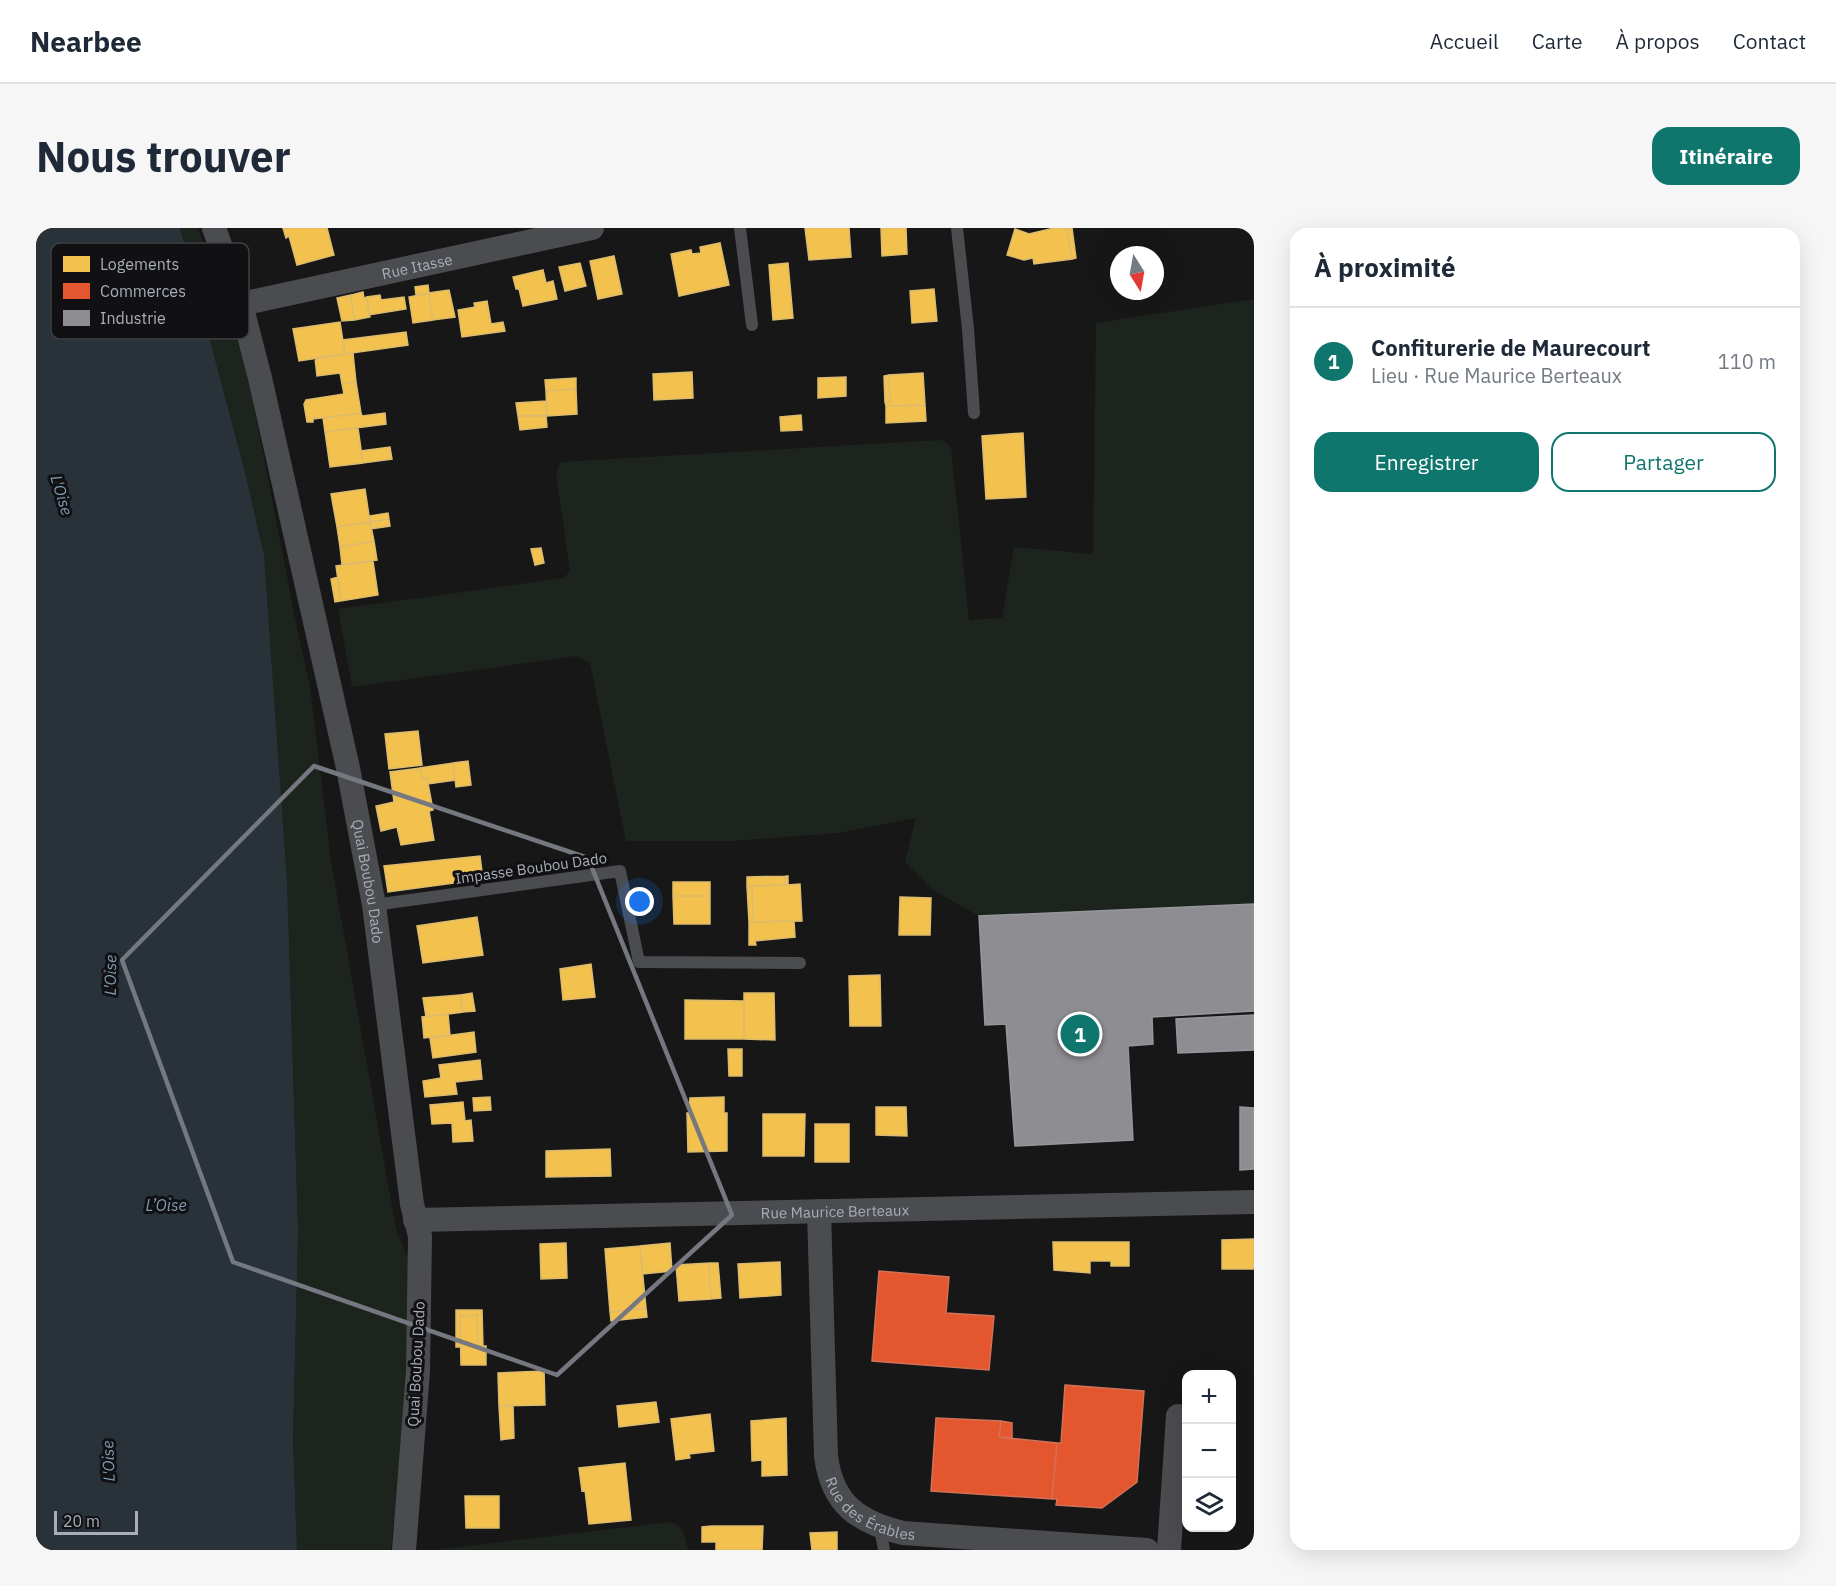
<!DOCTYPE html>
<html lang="fr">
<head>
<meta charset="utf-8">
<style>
  :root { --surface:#fff; --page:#f6f6f7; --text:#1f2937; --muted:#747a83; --line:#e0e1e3; --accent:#0f766e }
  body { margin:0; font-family:"IBM Plex Sans",sans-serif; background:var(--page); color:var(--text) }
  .controls { position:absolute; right:18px; bottom:18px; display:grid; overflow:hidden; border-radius:12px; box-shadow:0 6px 24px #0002 }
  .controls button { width:54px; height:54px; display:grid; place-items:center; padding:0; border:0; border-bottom:2px solid var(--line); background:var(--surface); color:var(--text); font:30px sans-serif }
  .compass { position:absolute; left:1074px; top:18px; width:54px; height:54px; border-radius:50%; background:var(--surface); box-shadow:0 6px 24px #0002; rotate:169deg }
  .scale { position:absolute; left:18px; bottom:15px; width:84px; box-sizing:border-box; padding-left:6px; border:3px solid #a8adb8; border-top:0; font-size:16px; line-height:21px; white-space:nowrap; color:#a8adb8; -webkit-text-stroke:4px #111113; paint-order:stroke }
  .you { position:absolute; left:604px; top:674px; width:21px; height:21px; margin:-15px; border:4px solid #fff; border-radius:50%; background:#1a73e8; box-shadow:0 0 0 9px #1a73e833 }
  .badge { display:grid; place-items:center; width:39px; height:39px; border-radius:50%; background:var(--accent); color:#fff; font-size:20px; font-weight:700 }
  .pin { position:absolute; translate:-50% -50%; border:3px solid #fff; box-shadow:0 2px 6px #0006 }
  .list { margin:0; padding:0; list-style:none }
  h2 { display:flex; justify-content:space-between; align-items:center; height:78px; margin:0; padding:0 24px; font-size:26px }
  h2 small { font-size:20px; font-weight:400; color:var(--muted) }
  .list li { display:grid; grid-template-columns:39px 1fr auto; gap:18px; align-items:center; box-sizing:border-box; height:108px; padding:0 24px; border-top:2px solid var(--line) }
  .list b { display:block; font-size:22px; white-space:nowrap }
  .list p { margin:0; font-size:20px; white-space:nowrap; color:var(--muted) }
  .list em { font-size:20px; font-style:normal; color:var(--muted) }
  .actions { display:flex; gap:12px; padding:18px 24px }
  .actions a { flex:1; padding:14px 0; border:2px solid var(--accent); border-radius:18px; text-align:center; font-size:21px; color:var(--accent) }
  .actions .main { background:var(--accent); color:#fff }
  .icon { flex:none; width:33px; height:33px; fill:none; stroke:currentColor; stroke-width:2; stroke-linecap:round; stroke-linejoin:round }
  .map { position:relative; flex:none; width:1218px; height:1322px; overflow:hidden; border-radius:18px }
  header { display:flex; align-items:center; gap:36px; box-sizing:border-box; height:84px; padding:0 30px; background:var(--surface); border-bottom:2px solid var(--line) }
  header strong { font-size:28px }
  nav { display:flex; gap:33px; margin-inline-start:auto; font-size:21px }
  .intro { display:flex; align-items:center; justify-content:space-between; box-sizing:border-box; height:144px; padding:0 36px }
  h1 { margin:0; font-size:42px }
  .button { padding:15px 27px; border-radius:18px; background:var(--accent); color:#fff; font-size:21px; font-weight:700 }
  main { display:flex; gap:36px; padding:0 36px }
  aside { flex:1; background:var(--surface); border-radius:18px; box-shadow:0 6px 24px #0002 }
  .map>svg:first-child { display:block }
  .green { fill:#1d241e }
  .water { fill:#2a3239 }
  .homes { fill:#f2c14e; stroke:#dcbb6e; stroke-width:1.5 }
  .shops { fill:#e4572e; stroke:#d27157; stroke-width:1.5 }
  .industry { fill:#8d8d92; stroke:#95979d; stroke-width:1.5 }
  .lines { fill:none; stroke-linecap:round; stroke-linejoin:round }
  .lane { stroke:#4b4c50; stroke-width:12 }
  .street { stroke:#4b4c50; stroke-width:24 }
  .marked { fill:none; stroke:#757880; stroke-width:4.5; stroke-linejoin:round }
  .labels { text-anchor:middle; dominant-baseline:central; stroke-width:6; stroke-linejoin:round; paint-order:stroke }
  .street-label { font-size:15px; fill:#a8adb8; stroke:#111113 }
  .water-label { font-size:16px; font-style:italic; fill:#7f9bb3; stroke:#111113 }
  .key { fill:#111113; stroke:#3e4045; stroke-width:1.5 }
  .key-label { font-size:16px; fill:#a8adb8 }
</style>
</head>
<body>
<header>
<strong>Nearbee</strong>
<nav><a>Accueil</a><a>Carte</a><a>À propos</a><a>Contact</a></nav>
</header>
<div class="intro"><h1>Nous trouver</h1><a class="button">Itinéraire</a></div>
<main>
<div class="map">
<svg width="1218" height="1322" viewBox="0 0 1218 1322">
  <rect width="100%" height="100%" fill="#171717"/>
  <path class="green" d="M144 0H162L210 137 262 405 274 458 295 633 360 1001 375 1038 368 1185 355 1322H261L257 1211 262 1003 251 653 228 327 209 244Z
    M1218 71V676L943 688 897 662 869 634 880 590 802 605 695 613H590L554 435 540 428 316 459 302 381 528 350 534 343 520 245 524 234 906 212 915 219 933 392 966 390 978 319 1057 326 1060 95Z
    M634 1294C648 1297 649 1310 652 1322H399Z"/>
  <path class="water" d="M0 0H144L209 244 228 327 251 653 262 1003 257 1211 261 1322H0Z"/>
  <path class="homes" d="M247 0H291L298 27 261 37 253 8 250 10Z
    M769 0H813L815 29 773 32Z
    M845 0H870L871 26 846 28Z
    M1018 0H1036L1031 1 1036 31 998 36 997 30 988 32 971 27 979 1 993 6Z
    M1036 0 1040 30 1036 31 1031 1Z
    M684 15 693 57 643 68 635 26 655 22 656 26 665 25 664 19Z
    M578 28 586 66 562 71 554 33Z
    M544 35 550 58 529 63 523 39Z
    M752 35 757 90 737 92 733 37Z
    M507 42 510 55 517 53 521 71 487 78 483 61H480L477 49Z
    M392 57 393 65 380 67 379 59Z
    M898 61 901 93 876 95 874 63Z
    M413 62 419 89 397 92 393 65Z
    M327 64 328 70 331 69 334 89 318 92 315 67Z
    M393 65 397 92 377 95 373 69Z
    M315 67 318 92 306 93 301 70Z
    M344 67 345 72 368 69 370 81 333 87 331 69Z
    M451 73 455 96 467 94 469 103 426 109 422 82 439 79 438 75Z
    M304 94 309 126 263 133 257 101Z
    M370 104 372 117 309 126 307 112Z
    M317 125 320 154 306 156 304 145 281 148 279 130Z
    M656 144 657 170 618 172 617 146Z
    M887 145 889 177 850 178 849 174H854L853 147Z
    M853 147 854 174H849L848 148Z
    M810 149V168L782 170V150Z
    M540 150V161L510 163 509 152Z
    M320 154 325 185 277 191V194H271L268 176 270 172 308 166 306 156Z
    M540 161 541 186 511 188 510 163Z
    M510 173 511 188H482L480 175Z
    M889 177 890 193 850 195V178Z
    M325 185 326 188 349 185 350 196 289 204 287 190Z
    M510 187 511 199 484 202 482 188Z
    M765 187 766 202 745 203 744 189Z
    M322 200 327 235 294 239 289 204Z
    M987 205 990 269 950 271 946 208Z
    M354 219 356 231 327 235 325 223Z
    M329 261 334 294 301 299 295 266Z
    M352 285 353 291 334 294 333 288Z
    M353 291 354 298 335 301 334 294Z
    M334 294 338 313 304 319 301 299Z
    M338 313 341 332 306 337 304 319Z
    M505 320 508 335 499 337 495 321Z
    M337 333 342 367 305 373 300 338Z
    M302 349 305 373 299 374 295 351Z
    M382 503 386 537 353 541 349 506Z
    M432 533 435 557 420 559 417 535Z
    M417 535 419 552 392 556 391 550 386 551 384 540Z
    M384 540 386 551 391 550 397 582 393 583 398 612 365 617 361 599 345 603 340 578 358 574 354 544Z
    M444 628 447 651 352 664 348 638Z
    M750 648 749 657 711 658V649Z
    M750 648H752V657L764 656 766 693 717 694 716 658 749 657Z
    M637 654H674V668H637Z
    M711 658H716L717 694H713Z
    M637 668H674V696H638Z
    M864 669 895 670 894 707H863Z
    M441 689 447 727 387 735 381 698Z
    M758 693 759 709 719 713 720 717H713V694Z
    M555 736 559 769 527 772 524 741Z
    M844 747 845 798H814L813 748Z
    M436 765 439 783 427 784 424 767Z
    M708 765H738L739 812 708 811Z
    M424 767 427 784 390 789 387 770Z
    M649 772 708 773V811H649Z
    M412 786 414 807 388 810 386 789Z
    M438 804 440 824 397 830 394 810Z
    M692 821H706V848H693Z
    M444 832 446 851 419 854 421 866 389 869 387 853 405 850 403 837Z
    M454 869 455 882 438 883 437 870Z
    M688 869V885H691V923L652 924 651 885H653L654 870Z
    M427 874 429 893 435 892 437 913 417 914 416 895 396 896 394 877Z
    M840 879H870L871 908 840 907Z
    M727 886H769L768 928H727Z
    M779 896H813V934H779Z
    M574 921 575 948 510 949V923Z
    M1218 1011V1041H1186V1012Z
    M1017 1014H1093V1038H1075V1033H1054V1045L1018 1042Z
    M530 1015 531 1050 505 1051 504 1016Z
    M634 1015 636 1043 607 1046 604 1018Z
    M604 1018 610 1080 574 1084 569 1021Z
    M744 1034 745 1067 704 1070 702 1036Z
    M673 1035H682L685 1070 675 1071Z
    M673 1035 675 1071 643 1073 640 1037Z
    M610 1080 611 1089 575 1093 574 1084Z
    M420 1082H446L447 1118H442L441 1087 424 1088 425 1119H420Z
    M441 1087 442 1118H450V1137H425L424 1088Z
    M508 1143 509 1177 463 1178 462 1145Z
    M620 1174 623 1194 583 1199 581 1178Z
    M477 1177 478 1210 465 1212 463 1178Z
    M674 1186 678 1223 653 1226 654 1230 640 1232 635 1191Z
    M750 1190 751 1247 726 1248V1232L716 1233 715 1193Z
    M589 1235 595 1292 553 1296 549 1262 546 1263 543 1240Z
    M429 1268H463V1300H430Z
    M676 1298H727L726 1322H680V1314H666V1299Z
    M801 1304V1322H776L774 1305Z"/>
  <path class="shops" d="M843 1043 913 1049 910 1085 958 1088 953 1142 836 1133Z
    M1029 1157 1108 1163 1101 1254 1066 1280 1020 1277 1021 1271H1016L1021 1215H1025Z
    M900 1190 965 1193 963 1209 1021 1215 1016 1271 895 1263Z
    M965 1193 976 1195V1211L963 1209Z"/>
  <path class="industry" d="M1218 676V783L1116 789 1117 816 1092 818 1097 912 979 918 970 796 949 797 943 688Z
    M1218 787V822L1142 825 1140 791Z
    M1204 879 1218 880V941L1204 942Z"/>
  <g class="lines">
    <path class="lane" d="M704 0 716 97
      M921 0 932 101 938 185
      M338 677 584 643 603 734 764 735
      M844 1300 848 1322"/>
    <g class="street">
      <path id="s1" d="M178 0 205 76 224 150 312 540 338 677 376 976 384 1008 382 1143 368 1322"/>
      <path id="s2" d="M205 76 556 0"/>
      <path id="s3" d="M783 983 790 1228C796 1276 822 1294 867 1305L1111 1322"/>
      <path id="s4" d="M379 992 1218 974"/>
      <path d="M1133 1322 1142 1188"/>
    </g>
  </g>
  <path class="marked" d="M278 538 552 630 696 987 521 1147 197 1034 86 732Z"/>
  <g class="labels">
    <g class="street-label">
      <text stroke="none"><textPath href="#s2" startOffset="180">Rue Itasse</textPath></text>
      <text transform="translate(495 640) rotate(-8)">Impasse Boubou Dado</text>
      <text stroke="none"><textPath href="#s1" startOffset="672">Quai Boubou Dado</textPath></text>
      <text stroke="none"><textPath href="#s4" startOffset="420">Rue Maurice Berteaux</textPath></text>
      <text transform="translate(380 1136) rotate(-87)">Quai Boubou Dado</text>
      <text stroke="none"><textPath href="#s3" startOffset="321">Rue des Érables</textPath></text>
    </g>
    <g class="water-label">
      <text transform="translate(26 267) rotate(73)">L'Oise</text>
      <text transform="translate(74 747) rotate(-89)">L'Oise</text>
      <text x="130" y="977">L’Oise</text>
      <text transform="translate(72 1233) rotate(-92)">L'Oise</text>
    </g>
  </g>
  <rect x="15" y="15" width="198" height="96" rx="9" class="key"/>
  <rect x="27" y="28" width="27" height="16" fill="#f2c14e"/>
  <rect x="27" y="55" width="27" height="16" fill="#e4572e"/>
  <rect x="27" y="82" width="27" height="16" fill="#8d8d92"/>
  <g class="key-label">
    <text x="64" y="42">Logements</text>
    <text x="64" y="69">Commerces</text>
    <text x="64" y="96">Industrie</text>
  </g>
</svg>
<div class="controls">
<button>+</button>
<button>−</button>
<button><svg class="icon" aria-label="layers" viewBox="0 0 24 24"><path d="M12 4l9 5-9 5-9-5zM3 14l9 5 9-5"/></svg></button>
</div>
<svg class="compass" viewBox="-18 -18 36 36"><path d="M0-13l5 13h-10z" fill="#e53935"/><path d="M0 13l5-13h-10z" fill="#747a83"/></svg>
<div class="scale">20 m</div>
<div class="you"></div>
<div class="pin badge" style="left:1044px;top:806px">1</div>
</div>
<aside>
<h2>À proximité<small></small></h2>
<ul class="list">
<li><span class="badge">1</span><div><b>Confiturerie de Maurecourt</b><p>Lieu · Rue Maurice Berteaux</p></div><em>110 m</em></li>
</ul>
<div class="actions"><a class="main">Enregistrer</a><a>Partager</a></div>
</aside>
</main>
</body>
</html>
